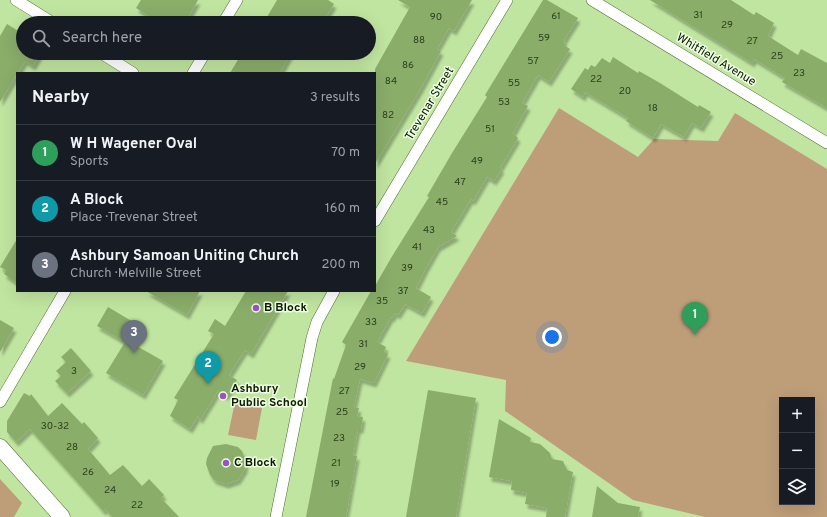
<!DOCTYPE html>
<html lang="en">
<head>
<meta charset="utf-8">
<style>
  :root { --surface:#171b24; --page:#20242c; --text:#f1f3f6; --muted:#9ea1a6; --line:#363941; --accent:#9a52c5 }
  body { margin:0; font-family:Overpass,sans-serif; background:var(--page); color:var(--text) }
  .controls { position:absolute; right:12px; bottom:12px; display:grid; overflow:hidden; border-radius:0px; box-shadow:0 4px 16px #0002 }
  .controls button { width:36px; height:36px; display:grid; place-items:center; padding:0; border:0; border-bottom:1px solid var(--line); background:var(--surface); color:var(--text); font:20px sans-serif }
  .you { position:absolute; left:552px; top:337px; width:14px; height:14px; margin:-10px; border:3px solid #fff; border-radius:50%; background:#1a73e8; box-shadow:0 0 0 6px #1a73e833 }
  .badge { display:grid; place-items:center; width:26px; height:26px; border-radius:50%; background:var(--accent); color:#fff; font-size:13px; font-weight:700 }
  .pin { position:absolute; translate:-50% -33px; filter:drop-shadow(0 1px 2px #0008) }
  .pin::after { content:''; position:absolute; top:21px; width:14px; height:12px; background:inherit; clip-path:polygon(0 0,100% 0,50% 100%) }
  .list { margin:0; padding:0; list-style:none }
  h2 { display:flex; justify-content:space-between; align-items:center; height:52px; margin:0; padding:0 16px; font-size:17px }
  h2 small { font-size:13px; font-weight:400; color:var(--muted) }
  .list li { display:grid; grid-template-columns:26px 1fr auto; gap:12px; align-items:center; box-sizing:border-box; height:56px; padding:0 16px; border-top:1px solid var(--line) }
  .list b { display:block; font-size:15px; white-space:nowrap }
  .list p { margin:0; font-size:13px; white-space:nowrap; color:var(--muted) }
  .list em { font-size:13px; font-style:normal; color:var(--muted) }
  .icon { flex:none; width:22px; height:22px; fill:none; stroke:currentColor; stroke-width:2; stroke-linecap:round; stroke-linejoin:round }
  .map { position:relative; flex:none; width:827px; height:517px; overflow:hidden }
  .search { position:absolute; background:var(--surface); box-shadow:0 4px 16px #0002; left:16px; top:16px; width:360px; height:44px; display:flex; align-items:center; gap:10px; box-sizing:border-box; padding:0 14px; border-radius:22px; color:var(--muted); font-size:15px }
  .panel { position:absolute; background:var(--surface); box-shadow:0 4px 16px #0002; left:16px; top:72px; width:360px; height:220px; border-radius:0px }
  .map>svg:first-child { display:block }
  .green { fill:#be9e79; fill-rule:evenodd }
  .building { fill:#8aad6a; filter:url(#shadow) }
  .lines { fill:none; stroke-linecap:round; stroke-linejoin:round }
  .street-casing { stroke:#4e6e2d; stroke-width:12 }
  .secondary-casing { stroke:#4e6e2d; stroke-width:17 }
  .street { stroke:#fff; stroke-width:11 }
  .secondary { stroke:#fff; stroke-width:16 }
  .poi-dot { fill:#9a52c5; stroke:#eefee2; stroke-width:1.5 }
  .labels { text-anchor:middle; dominant-baseline:central; stroke-width:3; stroke-linejoin:round; paint-order:stroke }
  .number-label { font-size:10px; fill:#2c3f1c }
  .street-label { font-size:12px; fill:#0d1a02; stroke:#eefee2 }
  .poi-label { font-size:12px; font-weight:bold; fill:#0d1a02; stroke:#eefee2; text-anchor:start }
</style>
</head>
<body>
<div class="map">
<svg width="827" height="517" viewBox="0 0 827 517">
  <defs>
    <filter id="shadow"><feDropShadow dx="2.5" dy="4.5" stdDeviation="1" flood-color="#0004"/></filter>
  </defs>
  <rect width="100%" height="100%" fill="#c0e5a0"/>
  <path class="green" d="M559 108 638 157 654 139 718 141 735 113 827 169V517H705L633 500 505 411 506 380 406 361ZM782 400H812V502H782Z
    M235 402 262 408 256 440 228 435Z
    M0 479 22 503 14 517H0Z"/>
  <path class="building" d="M141 0H198L189 16 201 23H160L136 8Z
    M277 0H328L334 4 322 23H265L269 18 267 17Z
    M398 0H472L454 31 449 28 437 49 441 51 421 88 375 164V69L410 7Z
    M543 0H547L578 18 564 40 565 46 570 49 549 82 538 75 522 103 528 106 513 133 518 138 500 168 502 169 494 181 487 177 473 201 471 199 451 232 457 236 438 247 426 268 416 288 431 297 422 313 405 304 398 315 395 313 392 318 391 317 377 342 386 347 384 352 388 354 374 383 360 379 354 407 359 408 357 416 363 417 361 429H358L353 455 357 456 346 517H306L333 378 334 379 346 345 342 342 371 291H375V286L391 258 429 197 427 196 452 153 487 97 485 95Z
    M650 0H731L754 15 756 12 774 23 768 36 798 55 801 49 827 63V108L782 82 785 78 754 59 752 63Z
    M7 24 23 34V53H41L33 66 25 61 0 102V36Z
    M242 53H291L280 73H230Z
    M613 57 638 73 639 71 660 83 698 107 699 105 711 112 701 128 692 123 684 137 661 124 653 138 626 121 628 118 585 92 583 97 571 89 585 68 588 70 591 65 595 67 602 58 610 63Z
    M17 239V283L4 274 6 270 0 267Z
    M146 291H200L187 315Z
    M246 291H288L251 354 245 350 229 375 237 380 226 396 218 391 200 420 198 416 190 429 170 416 178 400 174 398 214 334 208 331 215 319 225 326Z
    M108 307 145 329 135 345 163 361 143 395 106 373 125 342 97 326Z
    M0 320 14 328 0 352Z
    M71 348 91 371 67 393 55 381 61 376 56 371 66 362 61 357Z
    M428 390 476 398 456 517H406Z
    M24 393 30 396 31 394 48 416 62 403 82 424 84 422 98 438 88 449 110 475 123 465 142 486 149 479 164 495 161 498 179 517H112L105 509 103 511 96 503 30 429 16 442 7 432V421Z
    M499 419 531 438 530 442 540 444 550 453 552 459 563 461 567 470 573 472 565 517H546L547 508 525 504 527 493 511 490 512 481 489 477Z
    M226 444 238 447 242 451 246 463 245 469 238 480 226 484 214 480 210 475 206 464 207 458 213 446Z
    M597 486 618 503 640 507 638 517H592Z"/>
  <g class="lines">
    <g class="street-casing">
      <path id="street" d="M16 0 53 23
        M592 0 827 143
        M223 23 237 0
        M101 53 133 73
        M193 73 205 53
        M375 221 507 0
        M0 402 65 291
        M276 517 312 338 317 322 334 291"/>
    </g>
    <g class="secondary-casing">
      <path id="secondary" d="M0 447 62 517"/>
    </g>
    <use href="#street" class="street"/>
    <use href="#secondary" class="secondary"/>
  </g>
  <g class="poi-dot">
    <circle cx="256" cy="308" r="4"/>
    <circle cx="223" cy="396" r="4"/>
    <circle cx="226" cy="463" r="4"/>
  </g>
  <g class="labels">
    <g class="number-label">
      <text x="698" y="15">31</text>
      <text x="556" y="16">61</text>
      <text x="436" y="17">90</text>
      <text x="727" y="25">29</text>
      <text x="544" y="38">59</text>
      <text x="419" y="40">88</text>
      <text x="752" y="41">27</text>
      <text x="777" y="56">25</text>
      <text x="533" y="61">57</text>
      <text x="408" y="65">86</text>
      <text x="799" y="73">23</text>
      <text x="596" y="79">22</text>
      <text x="391" y="81">84</text>
      <text x="514" y="83">55</text>
      <text x="625" y="91">20</text>
      <text x="504" y="102">53</text>
      <text x="653" y="108">18</text>
      <text x="388" y="115">82</text>
      <text x="490" y="129">51</text>
      <text x="477" y="161">49</text>
      <text x="460" y="182">47</text>
      <text x="442" y="202">45</text>
      <text x="429" y="230">43</text>
      <text x="417" y="247">41</text>
      <text x="407" y="268">39</text>
      <text x="403" y="291">37</text>
      <text x="382" y="301">35</text>
      <text x="371" y="322">33</text>
      <text x="363" y="344">31</text>
      <text x="360" y="367">29</text>
      <text x="74" y="371">3</text>
      <text x="344" y="391">27</text>
      <text x="342" y="412">25</text>
      <text x="55" y="426">30-32</text>
      <text x="339" y="438">23</text>
      <text x="72" y="447">28</text>
      <text x="336" y="463">21</text>
      <text x="88" y="472">26</text>
      <text x="335" y="484">19</text>
      <text x="110" y="490">24</text>
      <text x="137" y="505">22</text>
    </g>
    <g class="street-label">
      <text transform="translate(716 60) rotate(31)">Whitfield Avenue</text>
      <text transform="translate(430 104) rotate(-59)">Trevenar Street</text>
    </g>
    <g class="poi-label">
      <text x="264" y="308">B Block</text>
      <text x="231" y="389">Ashbury<tspan x="231" dy="14">Public School</tspan></text>
      <text x="234" y="463">C Block</text>
    </g>
  </g>
</svg>
<div class="controls">
<button>+</button>
<button>−</button>
<button><svg class="icon" aria-label="layers" viewBox="0 0 24 24"><path d="M12 4l9 5-9 5-9-5zM3 14l9 5 9-5"/></svg></button>
</div>
<div class="you"></div>
<div class="pin badge" style="left:695px;top:335px;background:#2e9e5b">1</div>
<div class="pin badge" style="left:208px;top:384px;background:#0f9aa8">2</div>
<div class="pin badge" style="left:134px;top:353px;background:#6b7280">3</div>
<div class="search"><svg class="icon" aria-label="search" viewBox="0 0 24 24"><circle cx="10" cy="10" r="6"/><path d="M15 15l6 6"/></svg>Search here</div>
<section class="panel">
<h2>Nearby<small>3 results</small></h2>
<ul class="list">
<li><span class="badge" style="background:#2e9e5b">1</span><div><b>W H Wagener Oval</b><p>Sports</p></div><em>70 m</em></li>
<li><span class="badge" style="background:#0f9aa8">2</span><div><b>A Block</b><p>Place · Trevenar Street</p></div><em>160 m</em></li>
<li><span class="badge" style="background:#6b7280">3</span><div><b>Ashbury Samoan Uniting Church</b><p>Church · Melville Street</p></div><em>200 m</em></li>
</ul>
</section>
</div>
</body>
</html>
